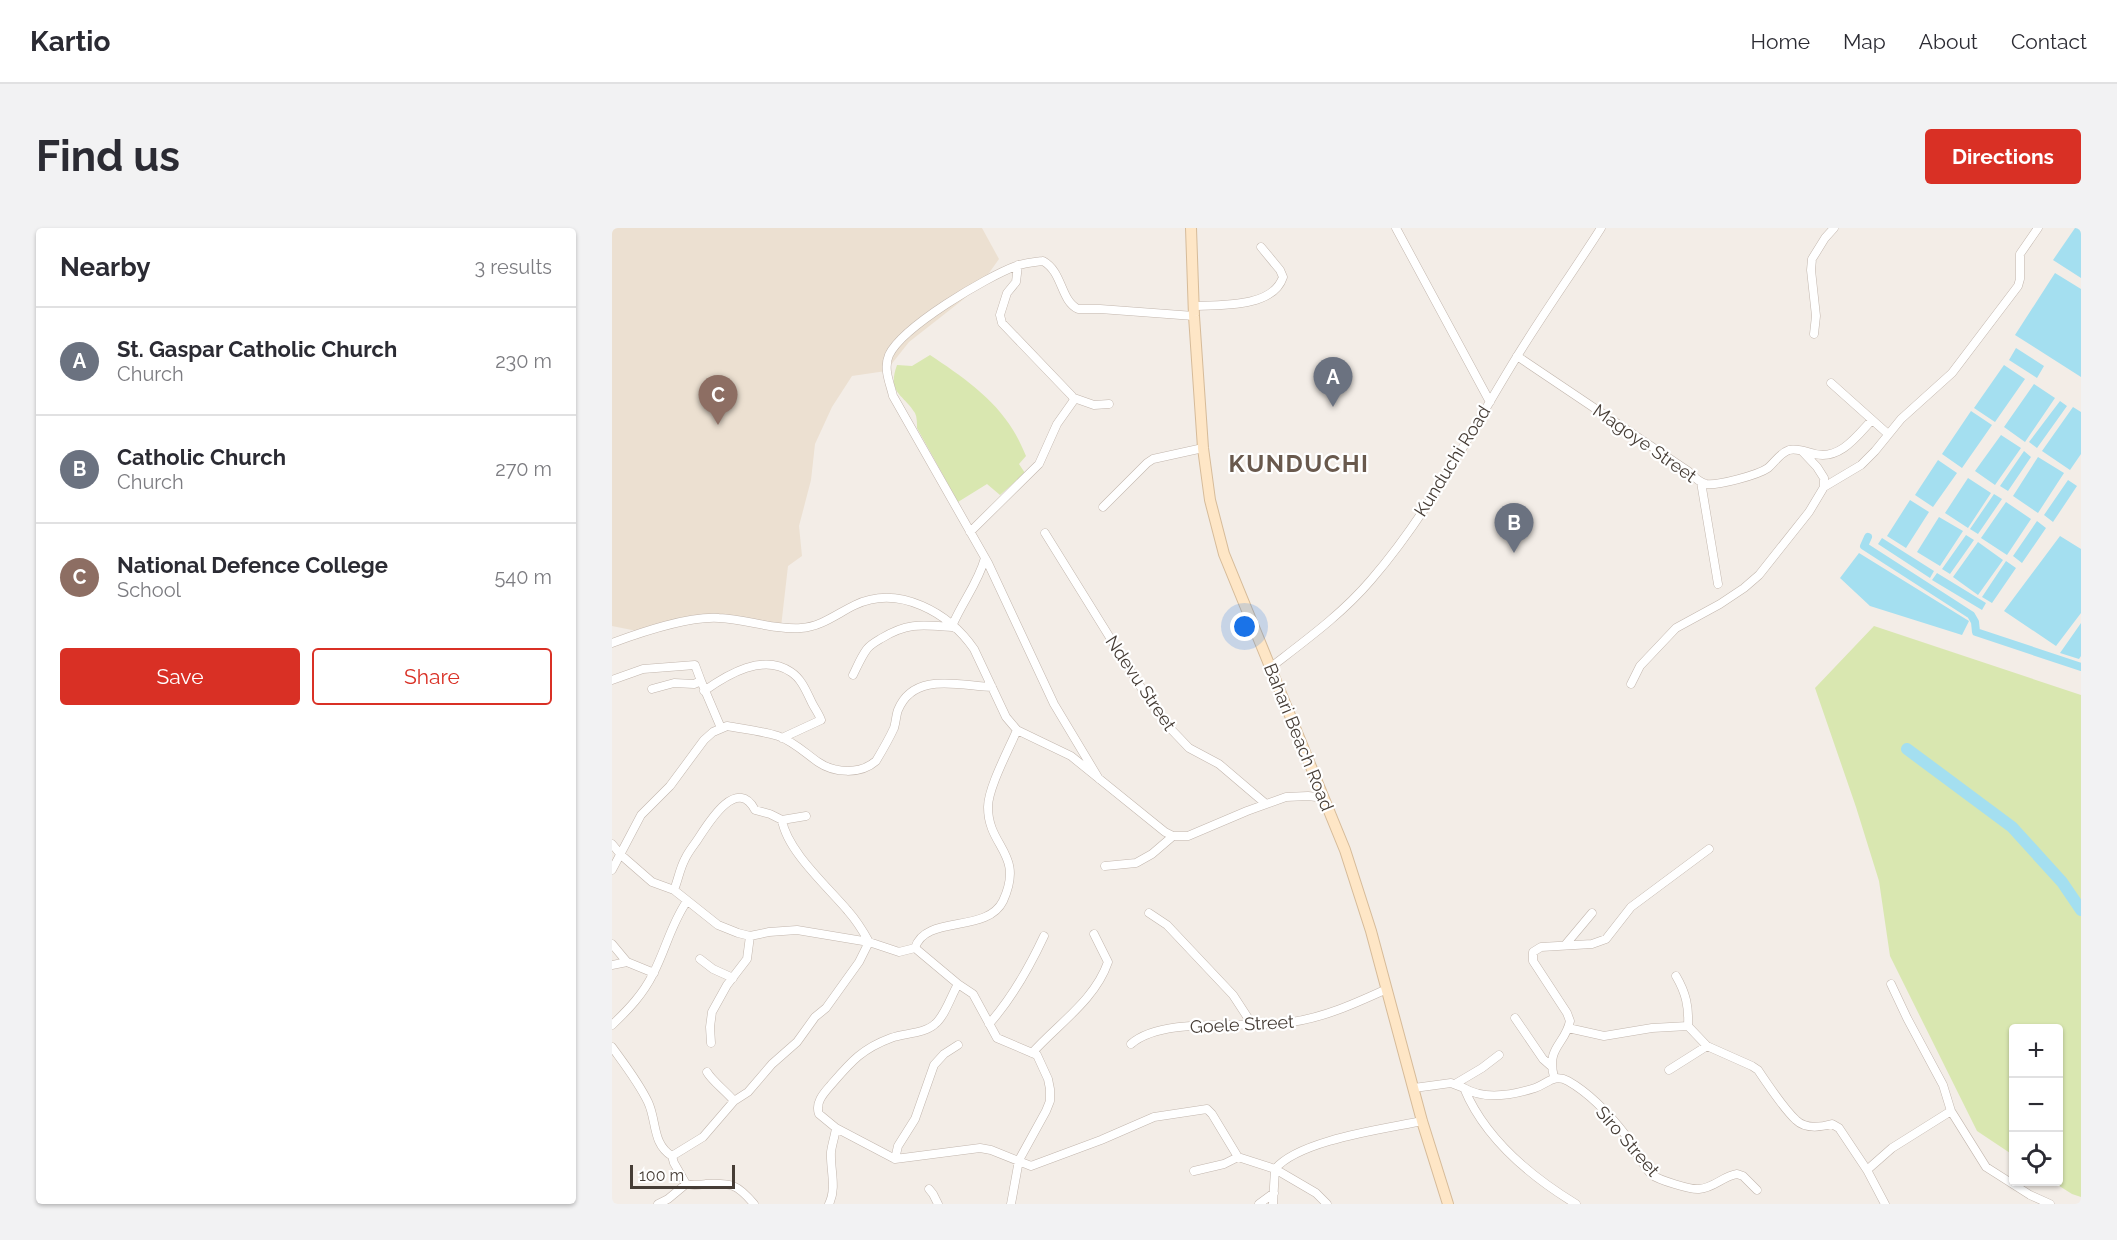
<!DOCTYPE html>
<html lang="en">
<head>
<meta charset="utf-8">
<style>
  :root { --surface:#fff; --page:#f2f2f3; --text:#2b2b33; --muted:#7c7c81; --line:#e1e1e2; --accent:#d93025 }
  body { margin:0; font-family:Raleway,sans-serif; background:var(--page); color:var(--text) }
  .controls { position:absolute; right:18px; bottom:18px; display:grid; overflow:hidden; border-radius:6px; box-shadow:0 2px 4px #0004 }
  .controls button { width:54px; height:54px; display:grid; place-items:center; padding:0; border:0; border-bottom:2px solid var(--line); background:var(--surface); color:var(--text); font:30px sans-serif }
  .scale { position:absolute; left:18px; bottom:15px; width:105px; box-sizing:border-box; padding-left:6px; border:3px solid #463d36; border-top:0; font-size:16px; line-height:21px; white-space:nowrap; color:#463d36; -webkit-text-stroke:4px #fff; paint-order:stroke }
  .you { position:absolute; left:633px; top:399px; width:21px; height:21px; margin:-15px; border:4px solid #fff; border-radius:50%; background:#1a73e8; box-shadow:0 0 0 9px #1a73e833 }
  .badge { display:grid; place-items:center; width:39px; height:39px; border-radius:50%; background:var(--accent); color:#fff; font-size:20px; font-weight:700 }
  .pin { position:absolute; translate:-50% -50px; filter:drop-shadow(0 2px 3px #0008) }
  .pin::after { content:''; position:absolute; top:32px; width:21px; height:18px; background:inherit; clip-path:polygon(0 0,100% 0,50% 100%) }
  .list { margin:0; padding:0; list-style:none }
  h2 { display:flex; justify-content:space-between; align-items:center; height:78px; margin:0; padding:0 24px; font-size:26px }
  h2 small { font-size:20px; font-weight:400; color:var(--muted) }
  .list li { display:grid; grid-template-columns:39px 1fr auto; gap:18px; align-items:center; box-sizing:border-box; height:108px; padding:0 24px; border-top:2px solid var(--line) }
  .list b { display:block; font-size:22px; white-space:nowrap }
  .list p { margin:0; font-size:20px; white-space:nowrap; color:var(--muted) }
  .list em { font-size:20px; font-style:normal; color:var(--muted) }
  .actions { display:flex; gap:12px; padding:18px 24px }
  .actions a { flex:1; padding:14px 0; border:2px solid var(--accent); border-radius:6px; text-align:center; font-size:21px; color:var(--accent) }
  .actions .main { background:var(--accent); color:#fff }
  .icon { flex:none; width:33px; height:33px; fill:none; stroke:currentColor; stroke-width:2; stroke-linecap:round; stroke-linejoin:round }
  .map { position:relative; flex:none; width:1469px; height:976px; overflow:hidden; border-radius:6px }
  header { display:flex; align-items:center; gap:36px; box-sizing:border-box; height:84px; padding:0 30px; background:var(--surface); border-bottom:2px solid var(--line) }
  header strong { font-size:28px }
  nav { display:flex; gap:33px; margin-inline-start:auto; font-size:21px }
  .intro { display:flex; align-items:center; justify-content:space-between; box-sizing:border-box; height:144px; padding:0 36px }
  h1 { margin:0; font-size:42px }
  .button { padding:15px 27px; border-radius:6px; background:var(--accent); color:#fff; font-size:21px; font-weight:700 }
  main { display:flex; gap:36px; padding:0 36px }
  aside { flex:1; background:var(--surface); border-radius:6px; box-shadow:0 2px 4px #0004 }
  .map>svg:first-child { display:block }
  .education { fill:#ece0d1 }
  .green { fill:#d9e7b0 }
  .water { fill:#a4dff0 }
  .lines { fill:none; stroke-linecap:round; stroke-linejoin:round }
  .canal { stroke:#a4dff0; stroke-width:8 }
  .river { stroke:#a4dff0; stroke-width:12 }
  .street-casing { stroke:#c2b6ad; stroke-width:9 }
  .secondary-casing { stroke:#d6bb99; stroke-width:12 }
  .street { stroke:#fff; stroke-width:8 }
  .secondary { stroke:#fee6c6; stroke-width:10 }
  .labels { text-anchor:middle; dominant-baseline:central; stroke-width:4.5; stroke-linejoin:round; paint-order:stroke }
  .street-label { font-size:18px; fill:#463d36; stroke:#fff }
  .district-label { font-size:24px; font-weight:bold; letter-spacing:1.5px; fill:#69594d; stroke:#fff }
</style>
</head>
<body>
<header>
<strong>Kartio</strong>
<nav><a>Home</a><a>Map</a><a>About</a><a>Contact</a></nav>
</header>
<div class="intro"><h1>Find us</h1><a class="button">Directions</a></div>
<main>
<aside>
<h2>Nearby<small>3 results</small></h2>
<ul class="list">
<li><span class="badge" style="background:#6b7280">A</span><div><b>St. Gaspar Catholic Church</b><p>Church</p></div><em>230 m</em></li>
<li><span class="badge" style="background:#6b7280">B</span><div><b>Catholic Church</b><p>Church</p></div><em>270 m</em></li>
<li><span class="badge" style="background:#8d6e63">C</span><div><b>National Defence College</b><p>School</p></div><em>540 m</em></li>
</ul>
<div class="actions"><a class="main">Save</a><a>Share</a></div>
</aside>
<div class="map">
<svg width="1469" height="976" viewBox="0 0 1469 976">
  <rect width="100%" height="100%" fill="#f3ede7"/>
  <path class="education" d="M0 0H370L387 31 367 59 297 114 274 143 240 148 220 179 203 216 199 252 187 298 190 328 176 338 169 399 87 389 25 403 0 398Z"/>
  <path class="green" d="M318 127C348 147 382 170 401 202 406 210 410 219 414 228L407 236 413 245 388 267 375 256 346 274 305 200C305 195 305 189 303 185 290 165 275 165 285 137L300 138Z
    M1262 398 1469 467V969L1460 966 1441 954H1446V800H1402L1401 927 1365 903 1278 728 1267 653 1244 579 1203 460Z"/>
  <path class="water" d="M1463 0H1469V50L1441 32Z
    M1443 45 1469 61V149L1403 107Z
    M1404 120 1432 138 1425 150 1397 132Z
    M1392 137 1413 151 1383 194 1362 180Z
    M1422 156 1443 170 1413 214 1392 199Z
    M1448 173 1455 178 1425 220 1417 214Z
    M1461 179 1469 184V226L1458 242 1430 223Z
    M1359 183 1380 197 1350 240 1330 226Z
    M1389 207 1409 220 1383 257 1363 243Z
    M1412 223 1419 229 1396 263 1388 258Z
    M1426 229 1452 245 1426 285 1401 268Z
    M1326 232 1345 245 1321 279 1303 267Z
    M1356 250 1379 265 1356 300 1333 285Z
    M1456 252 1465 258 1441 294 1432 287Z
    M1382 266 1390 271 1366 306 1358 301Z
    M1298 272 1317 284 1294 320 1275 308Z
    M1394 274 1419 291 1395 327 1369 310Z
    M1327 289 1351 303 1328 338 1305 324Z
    M1425 293 1434 300 1410 335 1401 328Z
    M1354 307 1362 312 1338 346 1330 341Z
    M1448 308 1469 321V385L1444 418 1392 383Z
    M1270 310 1322 343 1318 350 1266 316Z
    M1366 314 1391 332 1366 367 1341 349Z
    M1247 325 1357 393 1350 407 1258 378 1228 350Z
    M1394 333 1404 340 1380 375 1370 369Z
    M1325 345 1374 375 1370 382 1320 352Z
    M1469 395V428L1467 431 1448 425Z"/>
  <g class="lines">
    <path class="canal" d="M1256 309 1252 318 1359 387 1363 394 1364 404 1469 439"/>
    <path class="river" d="M1295 521 1400 599 1450 654 1469 682"/>
    <g class="street-casing">
      <path id="street" d="M784 0 878 174
        M581 78C608 77 661 80 671 49L668 42 649 19
        M1202 106 1204 88 1199 42 1200 31 1213 10 1222 0
        M905 128 1076 243C1081 248 1086 254 1094 256 1105 258 1146 247 1156 240 1163 234 1168 225 1177 222 1185 220 1195 224 1203 226 1228 232 1245 208 1259 193
        M1219 155 1276 206
        M462 170 482 177 497 176
        M1089 254 1106 356
        M1212 259 1249 237 1263 223 1289 191 1340 145 1406 58 1408 51V26L1426 0
        M491 279 535 235 541 231 591 220
        M358 304 427 236 445 196 462 172 460 168 390 95 388 87 395 65 404 54 406 37
        M433 305 528 458 556 498 577 520 607 536 654 576
        M343 400 341 396C351 373 366 355 373 330
        M0 415C30 404 76 388 107 390 134 391 161 402 189 400 209 399 226 385 243 377 287 356 337 385 362 421L394 489 405 502 459 528 553 604 561 608H576L635 583 674 569 696 568 712 570
        M659 439C694 412 730 386 759 352 817 285 858 205 904 130 931 86 961 44 989 0
        M241 447C245 439 249 429 255 421 259 416 265 413 270 410 296 394 311 397 340 399
        M0 452 31 441 83 437 89 453
        M1019 456 1028 438 1064 400 1108 376 1132 360 1147 347 1197 284 1212 259V250L1205 239 1190 223
        M40 461 62 455 82 456 89 453 109 500
        M92 463C116 446 151 425 179 444 190 451 195 465 200 475 203 481 207 486 209 492L170 510
        M487 551 442 476 376 335 281 168C278 155 271 141 277 127 290 99 374 49 404 38 413 35 423 34 431 33 451 44 448 72 466 81H488L582 88
        M0 616 9 627 40 654 62 662 106 697 126 705 138 708 157 704 185 702 257 714 287 724 303 720 346 756 361 766 385 810 425 827 436 851 438 861V873L434 883 407 932 399 976
        M493 638 524 635 540 626 561 608
        M0 642 29 587 58 558 92 512 101 504 115 498C131 501 150 503 166 508 181 513 193 525 206 534 222 545 248 547 264 533 270 523 277 511 282 500 284 494 284 487 286 482 302 443 348 458 380 459
        M62 662C66 652 68 640 73 631 76 624 82 617 86 611 97 594 125 548 143 582L158 586 170 592 194 588
        M537 685 555 697 621 767 636 790 644 798
        M0 716 15 734 42 745
        M954 716 980 685
        M303 720C313 686 375 706 391 673 413 625 376 620 376 579 376 560 397 521 405 502
        M88 731 101 741 121 750
        M0 737 15 734
        M1064 748C1074 765 1077 779 1076 798
        M346 756C339 768 333 788 323 796 312 806 292 805 279 810 249 821 238 835 218 858 211 866 203 875 207 886L224 900 283 931 368 920 379 922 419 938 489 912 542 889 595 881 600 886 626 929 663 941 704 965 715 976
        M1279 756 1295 790 1331 857 1339 883 1374 939 1418 967 1438 976
        M903 790 931 831 939 838
        M377 796C401 769 417 740 432 708
        M0 797C17 781 31 766 41 746 54 721 59 696 75 673
        M956 800 992 808 1040 800 1076 798 1095 818 1140 838 1146 842C1156 857 1172 881 1184 892 1193 901 1209 899 1220 896L1227 900 1255 942 1273 976
        M99 815 98 799 100 784 115 757 135 731 138 708
        M519 816C552 787 637 802 680 794 714 789 744 775 775 761
        M0 819C13 837 27 855 36 874 45 893 40 916 60 928
        M420 825C446 796 483 772 496 734L482 706
        M1057 842 1095 818
        M95 844C100 853 115 864 122 873L91 909 60 928 62 935 74 956C81 958 87 957 94 956 120 955 125 956 142 976
        M942 849C934 819 953 817 958 793L955 785 921 733V724L929 719 980 716 994 711 1019 679 1097 621
        M843 856 870 840 887 827
        M802 860 839 855 852 860C873 911 918 948 964 976
        M852 860C872 872 901 867 923 860 935 856 942 845 956 853 979 866 999 888 1015 909 1023 921 1030 937 1040 947 1047 952 1079 962 1087 961 1102 960 1111 948 1125 946L1131 948 1145 962
        M122 873 136 864 160 836 185 814 203 789 214 780 247 734 257 714C251 703 244 692 236 683 216 659 175 623 170 592
        M283 931 286 918 303 891 322 837 332 826 346 817
        M1255 942 1280 920 1339 883
        M582 943 612 936 626 929
        M317 961 321 966 326 976
        M46 976 56 971 74 956
        M217 976C225 960 218 941 219 924 220 916 223 908 224 900
        M647 976 662 965
        M661 976 663 941C687 912 772 901 810 893"/>
    </g>
    <g class="secondary-casing">
      <path id="secondary" d="M579 0 582 88 591 220 598 272 612 326 733 622 759 703 810 893 836 976"/>
    </g>
    <use href="#street" class="street"/>
    <use href="#secondary" class="secondary"/>
  </g>
  <g class="labels">
    <g class="street-label">
      <text transform="translate(1033 215) rotate(35)">Magoye Street</text>
      <text transform="translate(840 233) rotate(-58)">Kunduchi Road</text>
      <text transform="translate(529 455) rotate(56)">Ndevu Street</text>
      <text transform="translate(687 509) rotate(68)">Bahari Beach Road</text>
      <text transform="translate(630 796) rotate(-3)">Goele Street</text>
      <text transform="translate(1016 913) rotate(49)">Siro Street</text>
    </g>
    <g class="district-label">
      <text x="687" y="235">KUNDUCHI</text>
    </g>
  </g>
</svg>
<div class="controls">
<button>+</button>
<button>−</button>
<button><svg class="icon" aria-label="locate" viewBox="0 0 24 24"><circle cx="12" cy="12" r="6"/><path d="M12 2v4M12 18v4M2 12h4M18 12h4"/></svg></button>
</div>
<div class="scale">100 m</div>
<div class="you"></div>
<div class="pin badge" style="left:721px;top:179px;background:#6b7280">A</div>
<div class="pin badge" style="left:902px;top:325px;background:#6b7280">B</div>
<div class="pin badge" style="left:106px;top:197px;background:#8d6e63">C</div>
</div>
</main>
</body>
</html>
